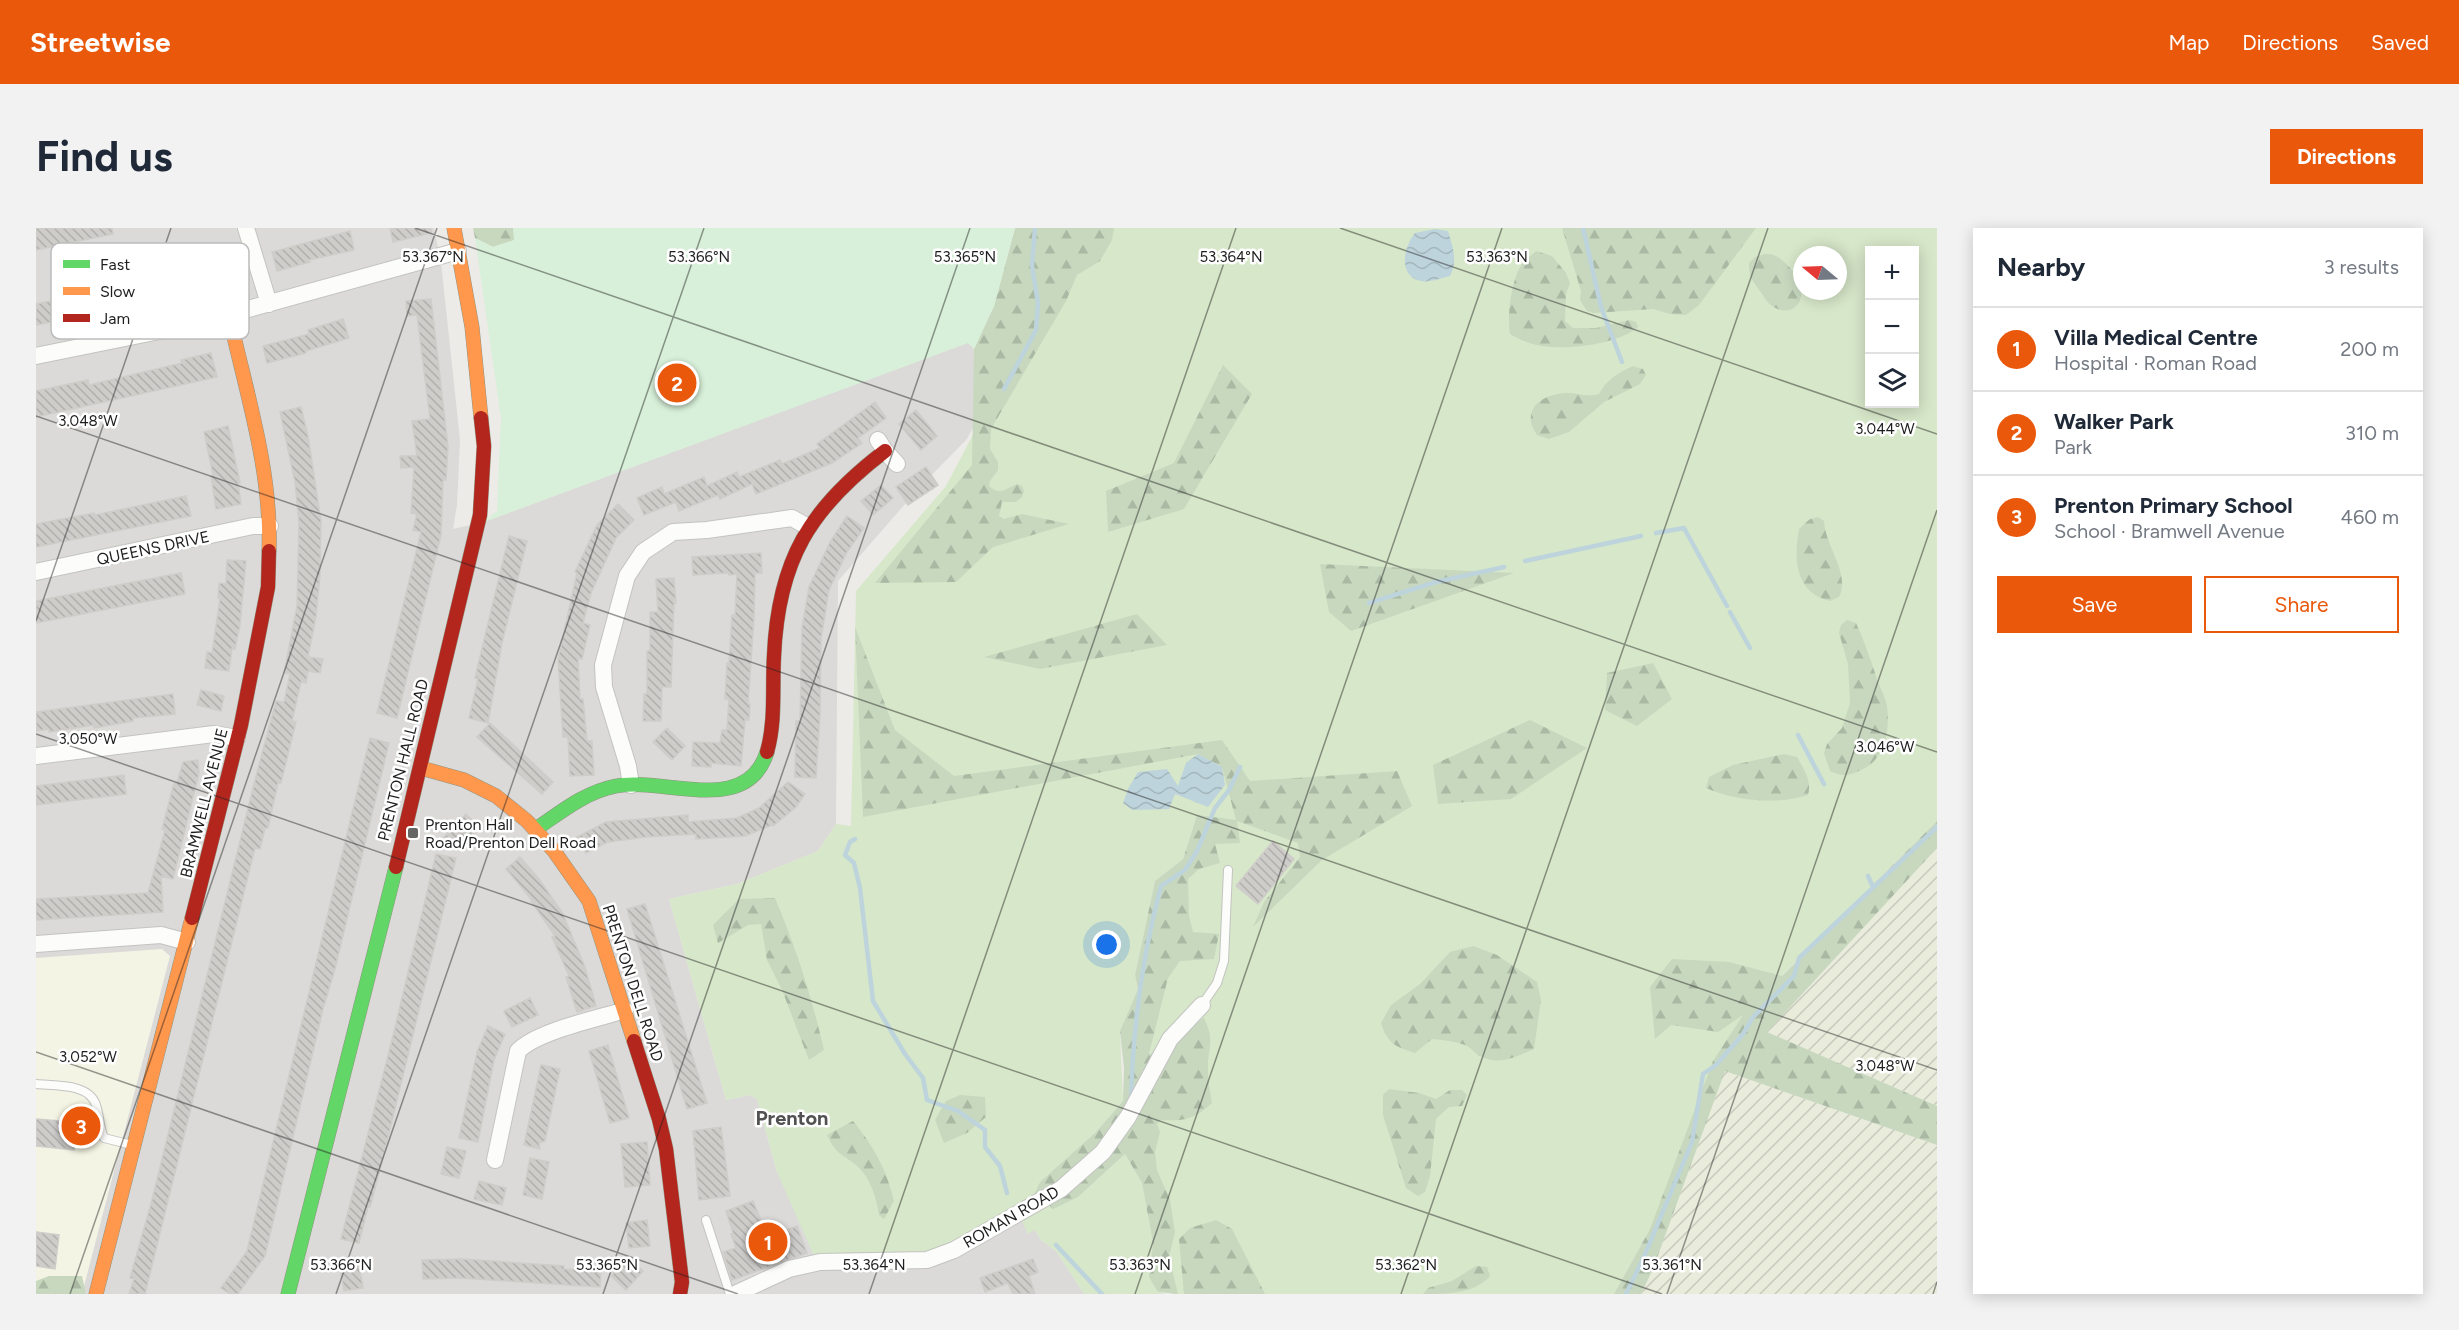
<!DOCTYPE html>
<html lang="en">
<head>
<meta charset="utf-8">
<style>
  :root { --surface:#fff; --page:#f2f2f3; --text:#1f2937; --muted:#747a83; --line:#e0e1e3; --accent:#ea580c }
  body { margin:0; font-family:Figtree,sans-serif; background:var(--page); color:var(--text) }
  .controls { position:absolute; right:18px; top:18px; display:grid; overflow:hidden; border-radius:0px; box-shadow:0 3px 15px #0003 }
  .controls button { width:54px; height:54px; display:grid; place-items:center; padding:0; border:0; border-bottom:2px solid var(--line); background:var(--surface); color:var(--text); font:30px sans-serif }
  .compass { position:absolute; left:1757px; top:18px; width:54px; height:54px; border-radius:50%; background:var(--surface); box-shadow:0 3px 15px #0003; rotate:289deg }
  .you { position:absolute; left:1071px; top:717px; width:21px; height:21px; margin:-15px; border:4px solid #fff; border-radius:50%; background:#1a73e8; box-shadow:0 0 0 9px #1a73e833 }
  .badge { display:grid; place-items:center; width:39px; height:39px; border-radius:50%; background:var(--accent); color:#fff; font-size:20px; font-weight:700 }
  .pin { position:absolute; translate:-50% -50%; border:3px solid #fff; box-shadow:0 2px 6px #0006 }
  .list { margin:0; padding:0; list-style:none }
  h2 { display:flex; justify-content:space-between; align-items:center; height:78px; margin:0; padding:0 24px; font-size:26px }
  h2 small { font-size:20px; font-weight:400; color:var(--muted) }
  .list li { display:grid; grid-template-columns:39px 1fr auto; gap:18px; align-items:center; box-sizing:border-box; height:84px; padding:0 24px; border-top:2px solid var(--line) }
  .list b { display:block; font-size:22px; white-space:nowrap }
  .list p { margin:0; font-size:20px; white-space:nowrap; color:var(--muted) }
  .list em { font-size:20px; font-style:normal; color:var(--muted) }
  .actions { display:flex; gap:12px; padding:18px 24px }
  .actions a { flex:1; padding:14px 0; border:2px solid var(--accent); border-radius:0px; text-align:center; font-size:21px; color:var(--accent) }
  .actions .main { background:var(--accent); color:#fff }
  .icon { flex:none; width:33px; height:33px; fill:none; stroke:currentColor; stroke-width:2; stroke-linecap:round; stroke-linejoin:round }
  .map { position:relative; flex:none; width:1901px; height:1066px; overflow:hidden; border-radius:0px }
  header { display:flex; align-items:center; gap:36px; box-sizing:border-box; height:84px; padding:0 30px; background:var(--accent); color:#fff }
  header strong { font-size:28px }
  nav { display:flex; gap:33px; margin-inline-start:auto; font-size:21px }
  .intro { display:flex; align-items:center; justify-content:space-between; box-sizing:border-box; height:144px; padding:0 36px }
  h1 { margin:0; font-size:42px }
  .button { padding:15px 27px; border-radius:0px; background:var(--accent); color:#fff; font-size:21px; font-weight:700 }
  main { display:flex; gap:36px; padding:0 36px }
  aside { flex:1; background:var(--surface); border-radius:0px; box-shadow:0 3px 15px #0003 }
  .map>svg:first-child { display:block }
  .residential { fill:#dbdad8 }
  .education { fill:#f4f4e4 }
  .farmland { fill:url(#farmland-furrows) }
  .grass { fill:#d7e7c9; fill-rule:evenodd }
  .forest { fill:url(#forest-firs) }
  .park { fill:#d8f0d9 }
  .water { fill:url(#water-waves) }
  .lines { fill:none; stroke-linecap:round; stroke-linejoin:round }
  .stream { stroke:#bed4dc; stroke-width:4.5 }
  .building { fill:url(#building-back-hatch); stroke:#cfcdc9; stroke-width:1.5 }
  .lane-casing { stroke:#c3c3c1; stroke-width:10 }
  .street-casing { stroke:#c3c3c1; stroke-width:18 }
  .fast-casing { stroke:#919481; stroke-width:15 }
  .slow-casing { stroke:#919481; stroke-width:15 }
  .jam-casing { stroke:#919481; stroke-width:15 }
  .lane { stroke:#fcfcfb; stroke-width:8 }
  .street { stroke:#fcfcfb; stroke-width:16 }
  .fast { stroke:#63d668; stroke-width:14 }
  .slow { stroke:#ff974d; stroke-width:14 }
  .jam { stroke:#b3261e; stroke-width:14 }
  .ticks { fill:none; stroke:#1e1e1e; stroke-width:1.5; stroke-opacity:0.45 }
  .poi-dot { fill:#666664; stroke:#fff; stroke-width:2 }
  .labels { text-anchor:middle; dominant-baseline:central; stroke-width:5; stroke-linejoin:round; paint-order:stroke }
  .street-label { font-size:16px; fill:#1e1e1e; stroke:#fff }
  .poi-label { font-size:16px; fill:#1e1e1e; stroke:#fff; text-anchor:start }
  .quarter-label { font-size:20px; font-weight:bold; fill:#515151; stroke:#fff }
  .key { fill:#fff; stroke:#bcbcbc; stroke-width:1.5 }
  .key-label { font-size:16px; fill:#1e1e1e }
  .ticks-label { font-size:15px; text-anchor:middle; fill:#1e1e1e; stroke:#fff; stroke-width:5; stroke-linejoin:round; paint-order:stroke }
</style>
</head>
<body>
<header>
<strong>Streetwise</strong>
<nav><a>Map</a><a>Directions</a><a>Saved</a></nav>
</header>
<div class="intro"><h1>Find us</h1><a class="button">Directions</a></div>
<main>
<div class="map">
<svg width="1901" height="1066" viewBox="0 0 1901 1066">
  <defs>
    <pattern id="farmland-furrows" width="10" height="10" patternUnits="userSpaceOnUse" patternTransform="scale(1.5)"><rect width="10" height="10" fill="#e9ebdb"/><path d="M-1 1l2-2M0 10L10 0M9 11l2-2" fill="none" stroke="#c7c9bc"/></pattern>
    <pattern id="forest-firs" width="22" height="20" patternUnits="userSpaceOnUse" patternTransform="scale(1.5)"><rect width="22" height="20" fill="#c7d8bf"/><path d="M5 1l3.5 6h-7zM16 11l3.5 6h-7z" fill="#aab9a4"/></pattern>
    <pattern id="water-waves" width="16" height="10" patternUnits="userSpaceOnUse" patternTransform="scale(1.5)"><rect width="16" height="10" fill="#bed4dc"/><path d="M0 5q4-4 8 0t8 0" fill="none" stroke="#a3b6bc"/></pattern>
    <pattern id="building-back-hatch" width="6" height="6" patternUnits="userSpaceOnUse" patternTransform="scale(1.5)"><rect width="6" height="6" fill="#cfcdca"/><path d="M-1 5l2 2M0 0l6 6M5-1l2 2" fill="none" stroke="#b1b0ad"/></pattern>
  </defs>
  <rect width="100%" height="100%" fill="#ecebe7"/>
  <path class="residential" d="M0 0H398L405 34 424 212 421 277 417 301 448 294 933 114 961 153 931 211 883 260 802 353 800 596 782 623 701 656 633 671 690 872 714 867 721 871 741 944 984 989 999 1002 1005 1012 1020 1023 1048 1066H0Z"/>
  <path class="education" d="M126 721 134 728 46 1066H0V730Z"/>
  <path class="farmland" d="M1901 612V878L1730 804Z
    M1689 843 1901 917V1066H1605L1617 1041Z"/>
  <path class="grass" d="M999 0H1901V593L1708 785 1614 1001 1578 1066H1136L1102 900 1113 827 1161 587 1147 631 1119 653 1099 747 1102 761 1084 803 1087 873 1060 904 1004 954 998 971 893 1027 778 1028 741 944 721 871 714 867 690 872 633 671 701 656 782 623 800 596 815 598 820 363 910 258 953 176ZM1834 22H1878V176H1834ZM1766 27H1802V63H1766Z
    M1089 926 1106 955 1117 1015 1114 1049 1122 1064 1129 1066H1048L1020 1023 1005 1012 999 1002 992 1006 984 989 1010 974 1042 969Z"/>
  <path class="forest" d="M437 0H477L479 12 457 19 439 10Z
    M979 0H1078L1076 12 1064 33 1041 47 1030 73 955 201 954 221 962 234V242L954 253 953 258C964 268 969 261 981 256L986 258 988 263 986 269 980 274H966L963 288 968 291 986 286 1033 296 957 319 920 354 839 355 936 237 938 121 958 78Z
    M1526 0H1720L1663 77 1650 87 1634 86 1617 81 1558 85 1551 83 1544 72 1545 63Z
    M1500 23 1516 28 1530 45 1534 55 1530 66 1529 93 1537 100H1560L1593 92 1600 94 1602 99C1581 117 1528 123 1501 117 1491 115 1483 111 1474 106 1471 88 1475 52 1486 36 1489 31 1496 27 1500 23Z
    M1729 26C1741 25 1747 33 1755 41 1778 64 1760 94 1736 78 1731 75 1728 68 1725 64 1716 52 1713 50 1713 35L1719 29Z
    M1187 137 1216 166 1148 281 1072 304 1070 263 1138 235Z
    M1597 138 1607 141 1610 147 1604 156 1568 174 1533 204 1513 211 1501 207C1499 203 1495 198 1495 194 1492 172 1518 164 1535 165 1545 166 1552 169 1563 166 1571 151 1582 145 1597 138Z
    M1782 289 1788 293C1789 318 1815 346 1803 369L1794 373C1758 364 1758 331 1763 301L1774 291Z
    M1284 336 1478 345 1315 403 1293 384Z
    M1101 386 1131 417 1004 441 948 429Z
    M1811 392 1820 395C1828 412 1834 430 1840 448 1843 458 1849 468 1851 478 1854 500 1850 529 1829 540 1816 547 1807 550 1794 543L1788 525 1791 516 1806 500 1814 475 1812 436 1803 405 1805 397Z
    M819 399 859 502 918 548 1186 512 1214 553 1361 543 1376 578 1286 632 1217 699 1228 674 1264 629 1262 615 1201 593 1204 615 1179 616 1184 635 1163 641 1152 651 1153 688 1157 704 1183 706 1178 731 1144 733 1132 750 1113 826 1133 823 1149 801 1168 790C1180 815 1171 819 1172 842 1172 853 1174 864 1176 875 1157 892 1149 893 1125 892L1121 896 1124 904 1119 924 1121 942 1134 972 1139 1004 1133 1029 1142 1066 1122 1064 1113 1049 1117 1015 1106 955 1089 926 1042 969 1017 981 999 965 1004 954 1060 904 1087 873 1088 840 1084 803 1102 761 1099 747 1119 653 1147 631 1161 587 1200 592 1186 539 1162 526 827 589Z
    M1617 435 1636 471 1601 498 1569 482 1571 445Z
    M1494 492 1551 520 1475 571 1402 576 1397 537Z
    M1748 526 1761 529C1768 542 1776 552 1772 567 1743 577 1698 573 1670 560L1673 549 1697 537Z
    M1901 593V620L1731 804 1901 878V917L1689 843 1617 1041 1605 1066H1578L1614 1001 1677 833 1707 787 1682 804 1635 797 1619 811 1614 759 1636 731 1693 734 1746 748Z
    M739 670C760 719 776 770 788 822L773 832 746 762 731 732 725 696 712 697 682 715 677 697 703 671Z
    M1437 718 1461 727 1501 754 1505 772 1498 821C1480 829 1463 838 1444 828 1438 825 1435 819 1429 817 1418 813 1407 812 1396 811L1379 825C1358 818 1352 816 1345 795L1355 777 1384 756 1414 724Z
    M1353 861 1383 865 1400 871 1414 862H1426L1431 867 1426 878 1413 879 1400 891 1394 948 1389 964 1382 968 1370 960 1347 887V867Z
    M924 867 949 869 950 889 931 905 908 915 899 892 910 873Z
    M817 893C838 919 850 940 858 973L848 991 843 987C840 969 835 950 820 937 804 924 801 928 791 907Z
    M1180 992 1196 1001 1229 1066H1148L1143 1011 1154 1000Z
    M1440 1038 1451 1039 1454 1048C1438 1066 1411 1066 1387 1066L1392 1060 1416 1053Z
    M13 1048H46L50 1066H0V1053Z"/>
  <path class="park" d="M477 0H979L958 78 938 121 932 115 448 294 461 283 465 190 439 10 457 19 478 12Z"/>
  <path class="water" d="M1399 1 1412 3C1417 19 1422 34 1414 48 1406 50 1393 55 1385 53 1361 48 1368 18 1379 5Z
    M1162 526 1186 539 1189 557 1172 579 1139 566 1133 581 1096 582 1087 575 1092 561 1102 544 1131 541 1142 558 1150 535Z"/>
  <g class="lines">
    <path class="stream" d="M1547 0 1565 79 1586 134
      M968 161 1000 102 1002 75 996 38 999 0
      M1620 305 1648 300 1691 378
      M1489 333 1605 308
      M1333 375 1400 354 1468 339
      M1694 384 1714 420
      M1762 507 1788 556
      M819 611 814 614 809 627 818 635 824 660 837 773 869 826 887 850 891 872 922 883 949 902V919L964 938 971 965
      M1832 648 1837 659
      M1095 871C1097 799 1106 728 1125 658L1149 642 1161 623 1179 580 1193 562 1204 539
      M1020 1017 1066 1066
      M1590 1066 1607 1031 1656 914 1667 846 1680 837 1707 806 1717 789 1758 748 1763 730 1901 599"/>
  </g>
  <path class="building" d="M0 0H76L77 6 0 22Z
    M354 0H395V5L357 14Z
    M314 3 318 22 273 32 274 34 241 43 236 24Z
    M207 25 213 46 190 54 191 57 148 66V68L107 77 0 97V76L54 65 55 67 155 46V44L192 36 190 29Z
    M395 71 412 219 410 252H407L405 307 361 490 341 485 385 304 377 302 381 286 375 285 378 239 365 240 364 228H381L376 193 394 191 381 87 371 88 370 73Z
    M307 91 313 110 270 123V125L231 135 227 118 273 106 272 102Z
    M175 125 181 149 0 189V163L52 152 53 157 146 135 145 132Z
    M839 174 850 190 822 210 826 215 796 235 720 266 716 256 684 271 682 267 643 283 640 274 608 287 601 270 626 259 628 266 668 249 671 258 701 244 703 249 744 232 746 236 784 220 781 216Z
    M265 179 272 208 285 293 284 347 280 389 272 429 287 431 284 445 272 443 270 455 265 454 256 493 260 494 245 555H242L232 600H229L224 621 219 620 109 1066H93L98 1051 94 1050 116 972 218 556 240 473 248 474 254 446 248 445 261 378 263 295 259 254 244 184Z
    M880 182 901 208 885 222 863 196Z
    M192 198 204 255H202L205 276 180 281 175 248 177 247 168 204Z
    M890 239 902 257 872 277 860 259Z
    M845 257 857 270 837 287 825 273Z
    M150 268 155 288 0 319V296L58 285 59 287Z
    M582 276 598 292 580 310 555 365 547 395 554 397 546 431 542 430 544 471H547L551 513H556L558 547 534 548 532 509H527L522 431 541 345 539 344 561 297Z
    M811 288 828 300 811 324 793 362 785 411 784 487 780 550 759 549 760 493H764L766 400 773 359 794 314Z
    M473 308 491 313 466 415 452 495 433 490 442 451 439 450 442 437Z
    M725 325 726 345H719L718 390 712 476H714L713 492H709L705 538 675 535V539L656 538 657 514 684 515 686 502H691L693 471H689L691 435H693L696 387H699L701 346 693 347 692 345 657 347 656 329Z
    M191 332 210 333 204 397 199 421 196 420 193 443 169 440 171 424 176 425 184 370H182L183 355 190 356Z
    M145 345 149 366 0 395V373Z
    M638 350 640 375H638L635 459H626L625 493H607L608 466H611V423H614V384H622L620 351Z
    M165 462 188 468 185 483 161 477Z
    M137 466 139 486 97 490V493L58 500V497L13 504V501L0 503V484Z
    M454 495 517 554 506 566 441 509Z
    M631 500 649 518 636 532 617 514Z
    M334 510 353 515 299 741 287 781 233 1011 229 1028 202 1066H194L185 1060 211 1023Z
    M162 532 163 545 137 651 125 648 127 684 0 692V671L112 665 129 602 126 601 138 555H141L147 534Z
    M88 547 90 566 0 577V558Z
    M752 554 769 566 760 579 737 598 736 597 709 608 660 611V606L610 609 572 614 550 625 541 609 570 594 652 587V594L701 590 723 580Z
    M430 586 444 600 422 622 408 609Z
    M1237 613 1258 631 1222 676 1200 658Z
    M400 626 420 630 345 938 334 979H332L323 1015 305 1011 357 808Z
    M484 629 503 651 526 684 549 739 560 778 541 784 530 749 533 748 516 709 519 708 495 673 496 672 470 641Z
    M609 676 671 875 651 881 591 681Z
    M494 770 502 787 476 799 468 783Z
    M452 798 469 806 458 832 442 914 423 910 441 824Z
    M572 817 593 890 574 895 553 823Z
    M505 837 524 841 509 913 503 915 504 921 488 917Z
    M0 891 47 895 45 908H40L38 922 0 918Z
    M685 899 694 968 663 972 657 903Z
    M611 914 614 957 589 959 585 916Z
    M411 919 430 923 423 950 405 946Z
    M494 930 513 934 506 971 487 967Z
    M443 953 470 960 466 977 438 971Z
    M717 973 732 1009 761 998 771 1025 696 1052 687 1024 700 1020 695 1006 697 1005 690 983Z
    M611 992 614 1018 593 1020 590 995Z
    M0 1004 23 1007 19 1041 0 1038Z
    M592 1029 607 1043 590 1062 575 1048Z
    M322 1031 327 1060 308 1063 303 1034Z
    M426 1031 528 1038V1041L565 1042 564 1059 424 1050 387 1051 386 1032Z
    M997 1031 1002 1044 993 1048 999 1066H977L972 1055 949 1064 944 1050Z"/>
  <g class="lines">
    <g class="lane-casing">
      <path id="lane" d="M1166 777 1181 755 1188 733 1192 642
        M0 856C19 858 53 855 60 877 64 889 63 899 68 910L96 917
        M670 992 694 1066"/>
    </g>
    <g class="street-casing">
      <path id="street" d="M210 0 233 76
        M0 128 158 96 422 23
        M842 212 849 223 861 236
        M0 344 217 298H234
        M0 528 178 506 201 510
        M595 557 592 538 568 459 567 437 591 348 607 324 637 304 671 302 756 290 772 299
        M0 716 125 707 151 714
        M459 932 482 823C501 803 561 791 589 782
        M699 1066 753 1041 784 1034 891 1032 918 1022 1025 961 1067 924 1092 889 1134 811 1166 777"/>
    </g>
    <g class="fast-casing">
      <path id="fast" d="M500 601C525 584 549 564 580 558 629 549 711 589 731 524
        M252 1066 360 639"/>
    </g>
    <g class="slow-casing">
      <path id="slow" d="M418 0 436 99 445 190
        M193 87C210 164 236 243 233 323
        M385 540 428 552 460 568 491 593 518 623 553 673 598 813
        M60 1066 156 690"/>
    </g>
    <g class="jam-casing">
      <path id="jam" d="M731 524C740 492 736 460 738 428 742 332 774 280 849 223
        M360 639 444 287 448 218 445 190
        M156 690 205 497 232 359 233 323
        M598 813 623 891 630 921 646 1054 644 1066"/>
    </g>
    <use href="#lane" class="lane"/>
    <use href="#street" class="street"/>
    <use href="#fast" class="fast"/>
    <use href="#slow" class="slow"/>
    <use href="#jam" class="jam"/>
  </g>
  <path class="ticks" d="M379 0 1901 524M1304 0 1901 206M0 188 1901 842M0 393 135 0M0 506 1626 1066M0 824 702 1066M34 1066 401 0M300 1066 668 0M567 1066 934 0M833 1066 1200 0M1099 1066 1466 0M1365 1066 1732 0M1631 1066 1901 282M1897 1066 1901 1054"/>
  <rect class="poi-dot" x="371" y="599" width="12" height="12" rx="3"/>
  <g class="labels">
    <g class="street-label">
      <text transform="translate(117 320) rotate(-12)">QUEENS DRIVE</text>
      <text transform="translate(367 532) rotate(-76)">PRENTON HALL ROAD</text>
      <text transform="translate(168 575) rotate(-76)">BRAMWELL AVENUE</text>
      <text transform="translate(597 755) rotate(72)">PRENTON DELL ROAD</text>
      <text transform="translate(975 989) rotate(-30)">ROMAN ROAD</text>
    </g>
    <g class="poi-label">
      <text x="389" y="596">Prenton Hall<tspan x="389" dy="18">Road/Prenton Dell Road</tspan></text>
    </g>
    <g class="quarter-label">
      <text x="756" y="890">Prenton</text>
    </g>
  </g>
  <rect x="15" y="15" width="198" height="96" rx="9" class="key"/>
  <rect x="27" y="32" width="27" height="8" fill="#63d668"/>
  <rect x="27" y="59" width="27" height="8" fill="#ff974d"/>
  <rect x="27" y="86" width="27" height="8" fill="#b3261e"/>
  <g class="key-label">
    <text x="64" y="42">Fast</text>
    <text x="64" y="69">Slow</text>
    <text x="64" y="96">Jam</text>
  </g>
  <g class="ticks-label">
    <text x="397" y="34">53.367°N</text>
    <text x="663" y="34">53.366°N</text>
    <text x="929" y="34">53.365°N</text>
    <text x="1195" y="34">53.364°N</text>
    <text x="1461" y="34">53.363°N</text>
    <text x="52" y="198">3.048°W</text>
    <text x="1849" y="206">3.044°W</text>
    <text x="52" y="516">3.050°W</text>
    <text x="1849" y="524">3.046°W</text>
    <text x="52" y="834">3.052°W</text>
    <text x="1849" y="843">3.048°W</text>
    <text x="305" y="1042">53.366°N</text>
    <text x="571" y="1042">53.365°N</text>
    <text x="838" y="1042">53.364°N</text>
    <text x="1104" y="1042">53.363°N</text>
    <text x="1370" y="1042">53.362°N</text>
    <text x="1636" y="1042">53.361°N</text>
  </g>
</svg>
<div class="controls">
<button>+</button>
<button>−</button>
<button><svg class="icon" aria-label="layers" viewBox="0 0 24 24"><path d="M12 4l9 5-9 5-9-5zM3 14l9 5 9-5"/></svg></button>
</div>
<svg class="compass" viewBox="-18 -18 36 36"><path d="M0-13l5 13h-10z" fill="#e53935"/><path d="M0 13l5-13h-10z" fill="#747a83"/></svg>
<div class="you"></div>
<div class="pin badge" style="left:732px;top:1014px">1</div>
<div class="pin badge" style="left:641px;top:155px">2</div>
<div class="pin badge" style="left:45px;top:898px">3</div>
</div>
<aside>
<h2>Nearby<small>3 results</small></h2>
<ul class="list">
<li><span class="badge">1</span><div><b>Villa Medical Centre</b><p>Hospital · Roman Road</p></div><em>200 m</em></li>
<li><span class="badge">2</span><div><b>Walker Park</b><p>Park</p></div><em>310 m</em></li>
<li><span class="badge">3</span><div><b>Prenton Primary School</b><p>School · Bramwell Avenue</p></div><em>460 m</em></li>
</ul>
<div class="actions"><a class="main">Save</a><a>Share</a></div>
</aside>
</main>
</body>
</html>
